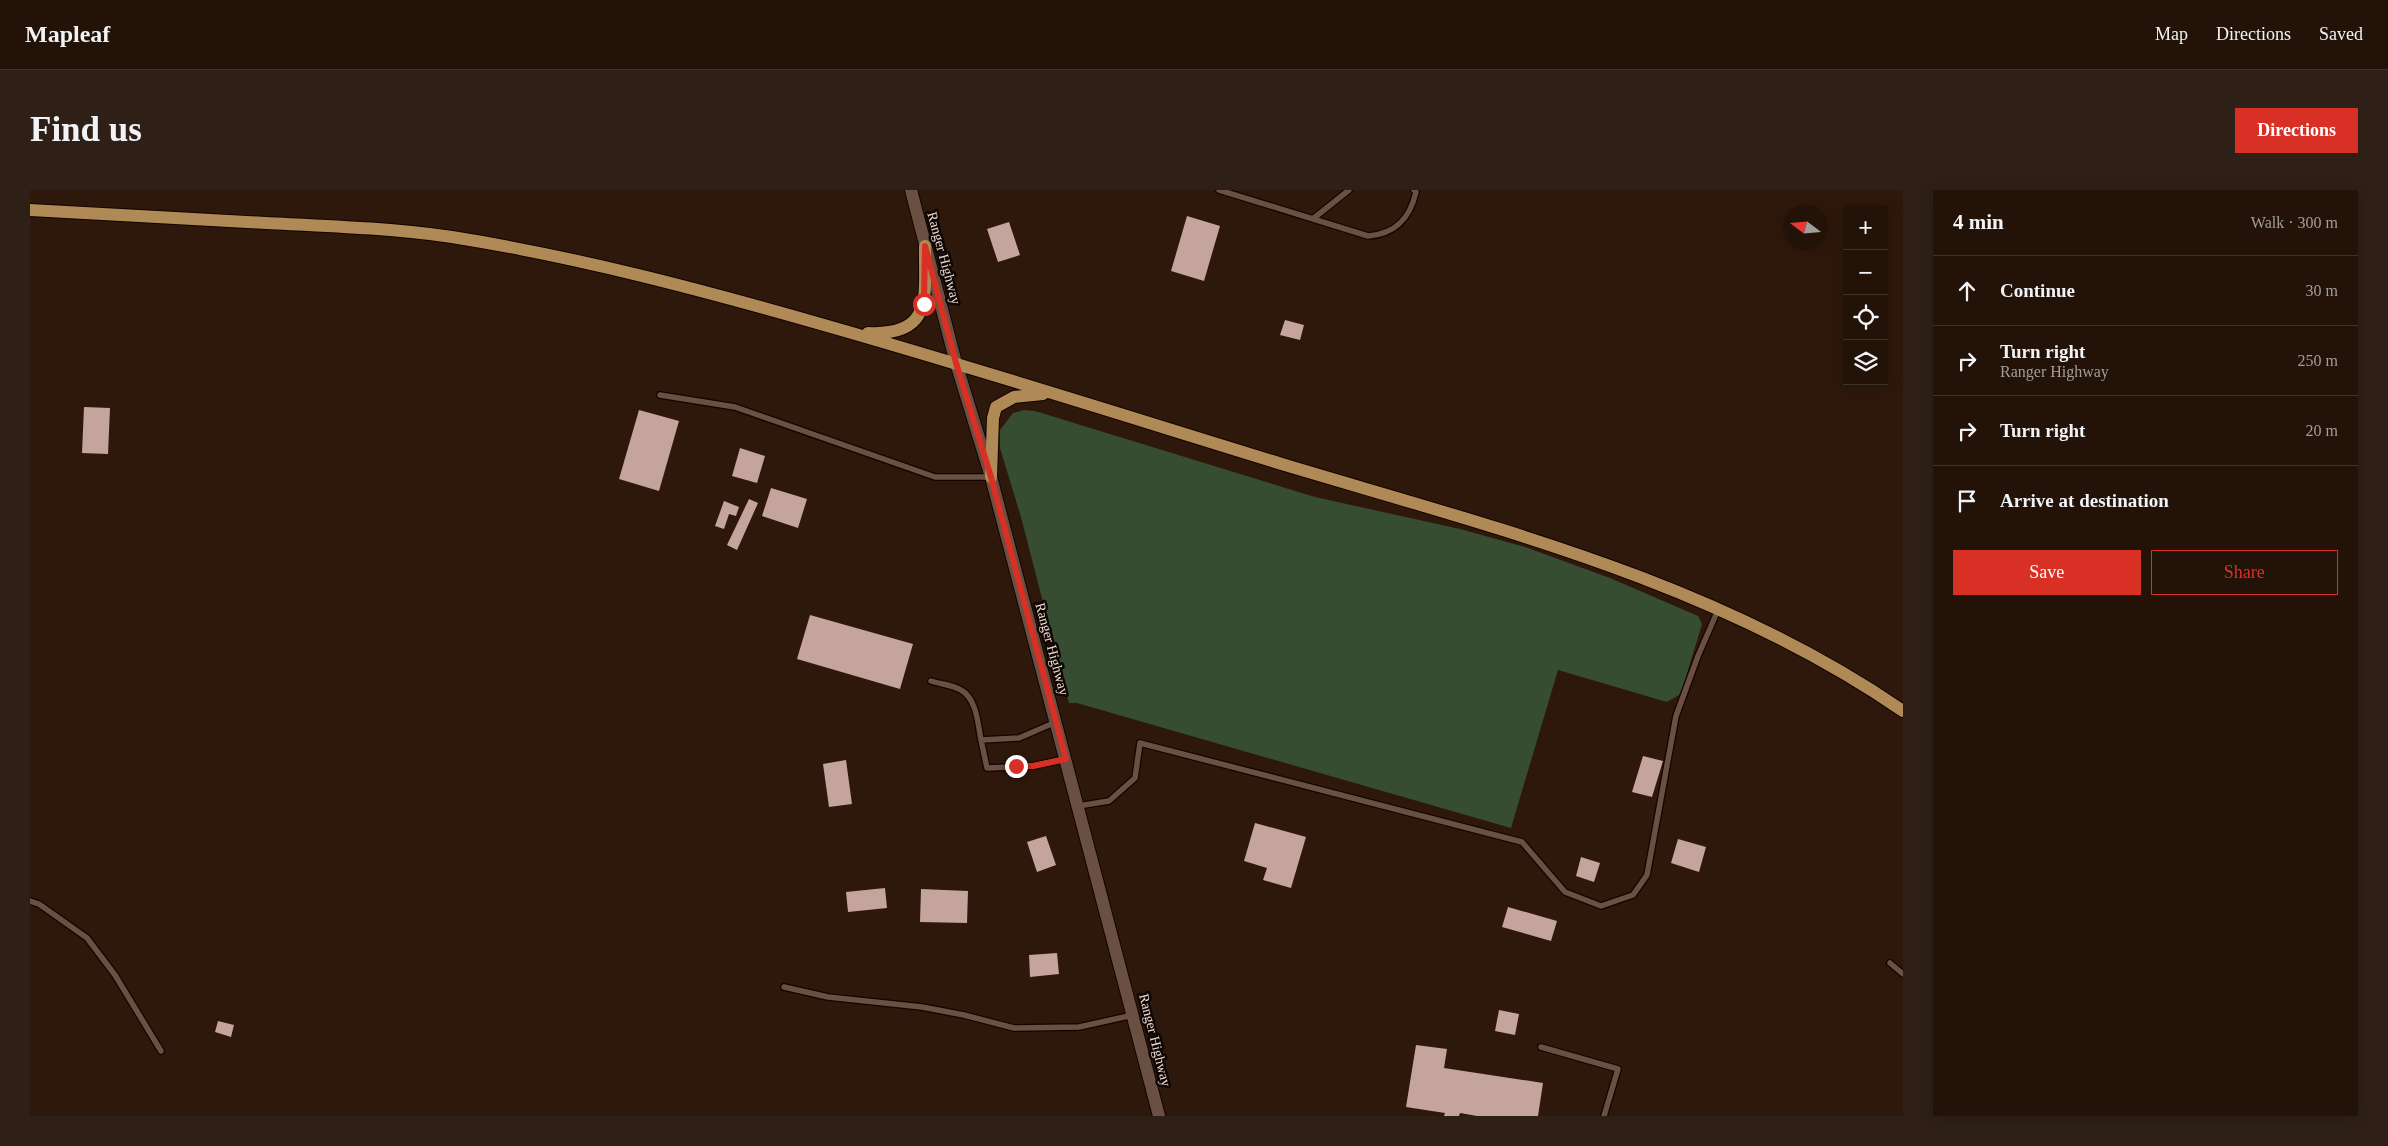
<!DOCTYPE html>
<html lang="en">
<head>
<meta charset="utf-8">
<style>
  :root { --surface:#221208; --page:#2e2016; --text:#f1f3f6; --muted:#a29e9c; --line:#3f3229; --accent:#d93025 }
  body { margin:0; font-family:Georgia,serif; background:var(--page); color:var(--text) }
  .controls { position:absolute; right:15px; top:15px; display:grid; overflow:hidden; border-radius:0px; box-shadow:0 2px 12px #0003 }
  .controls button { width:45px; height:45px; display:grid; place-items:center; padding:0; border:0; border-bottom:1px solid var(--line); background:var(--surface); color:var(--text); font:25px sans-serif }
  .compass { position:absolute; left:1753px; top:15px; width:45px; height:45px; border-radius:50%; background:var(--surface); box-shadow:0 2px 12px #0003; rotate:286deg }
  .stop { position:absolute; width:15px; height:15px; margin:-11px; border:4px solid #d93025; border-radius:50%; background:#fff }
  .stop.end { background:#d93025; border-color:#fff; box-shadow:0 1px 5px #0008 }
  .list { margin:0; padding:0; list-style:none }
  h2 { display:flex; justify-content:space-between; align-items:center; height:65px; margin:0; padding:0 20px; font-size:21px }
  h2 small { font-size:16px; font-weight:400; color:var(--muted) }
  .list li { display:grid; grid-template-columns:32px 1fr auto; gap:15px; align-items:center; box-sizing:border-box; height:70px; padding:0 20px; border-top:1px solid var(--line) }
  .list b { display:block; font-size:19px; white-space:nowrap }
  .list p { margin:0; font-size:16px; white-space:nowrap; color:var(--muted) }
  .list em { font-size:16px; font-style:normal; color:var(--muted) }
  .actions { display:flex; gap:10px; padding:15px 20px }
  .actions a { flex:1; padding:11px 0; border:1px solid var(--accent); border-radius:0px; text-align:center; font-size:18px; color:var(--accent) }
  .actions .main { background:var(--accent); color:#fff }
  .icon { flex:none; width:28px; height:28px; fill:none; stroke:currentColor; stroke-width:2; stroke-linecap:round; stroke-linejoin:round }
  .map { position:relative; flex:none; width:1873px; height:926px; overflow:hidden; border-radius:0px }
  header { display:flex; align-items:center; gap:30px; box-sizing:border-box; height:70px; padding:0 25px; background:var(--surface); border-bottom:1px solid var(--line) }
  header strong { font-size:24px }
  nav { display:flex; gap:28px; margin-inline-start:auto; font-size:18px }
  .intro { display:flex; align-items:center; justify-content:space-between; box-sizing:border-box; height:120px; padding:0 30px }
  h1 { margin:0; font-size:35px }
  .button { padding:12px 22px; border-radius:0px; background:var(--accent); color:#fff; font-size:18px; font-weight:700 }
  main { display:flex; gap:30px; padding:0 30px }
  aside { flex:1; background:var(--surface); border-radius:0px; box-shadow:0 2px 12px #0003 }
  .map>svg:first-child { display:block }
  .green { fill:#364d32 }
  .building { fill:#c6a49e }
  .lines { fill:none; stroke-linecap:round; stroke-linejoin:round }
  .lane-casing { stroke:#150300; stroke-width:8 }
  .secondary-casing { stroke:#150300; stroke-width:14 }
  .primary-casing { stroke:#150300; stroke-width:14 }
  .lane { stroke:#6a5042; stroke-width:5.5 }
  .secondary { stroke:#6a5042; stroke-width:12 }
  .primary { stroke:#b08a56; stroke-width:12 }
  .route { stroke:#d93025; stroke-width:6 }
  .labels { text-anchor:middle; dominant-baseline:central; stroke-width:5; stroke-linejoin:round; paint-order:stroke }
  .street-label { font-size:14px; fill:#ecdcd4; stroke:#0f0603 }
</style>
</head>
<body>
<header>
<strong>Mapleaf</strong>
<nav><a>Map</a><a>Directions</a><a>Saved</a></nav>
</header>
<div class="intro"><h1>Find us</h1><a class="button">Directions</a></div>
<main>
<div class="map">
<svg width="1873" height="926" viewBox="0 0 1873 926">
  <rect width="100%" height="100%" fill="#2e180b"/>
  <path class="green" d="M994 220 1005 221 1285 307 1430 339 1495 357 1580 388 1668 426 1672 434 1653 497 1649 505 1637 512 1528 480 1481 638 1047 513H1039L991 327 970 258V240L983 223Z"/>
  <path class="building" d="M1157 26 1190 36 1174 91 1141 81Z
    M979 32 990 65 968 72 957 39Z
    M1255 130 1274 135 1270 150 1250 145Z
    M54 217 80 218 78 264 52 263Z
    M609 220 649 231 629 301 589 289Z
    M710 258 735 266 727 293 702 286Z
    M741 298 777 309 768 338 732 326Z
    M719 309 728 313 707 360 697 355Z
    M694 311 709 317 706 326 699 324 694 339 685 336Z
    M780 425 883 454 870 499 767 469Z
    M1613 566 1633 571 1622 607 1602 602Z
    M816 570 822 614 799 617 793 574Z
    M1225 633 1276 647 1261 698 1233 690 1237 678 1214 671Z
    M1016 646 1026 675 1007 682 997 652Z
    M1648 649 1676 657 1669 682 1641 673Z
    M1551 667 1570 673 1564 692 1546 686Z
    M855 698 857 718 818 722 816 702Z
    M891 699 938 701 937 733 890 732Z
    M1478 717 1527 731 1521 751 1472 737Z
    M1027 763 1029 784 1000 787 999 765Z
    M1469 820 1489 824 1485 845 1465 841Z
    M188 831 204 835 201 847 185 842Z
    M1386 855 1417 859 1414 878 1513 893 1508 926H1447L1430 923 1429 926H1414L1415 923 1376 917Z"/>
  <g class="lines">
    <g class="lane-casing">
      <path id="lane" d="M1189 0 1338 46C1366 44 1380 28 1386 2L1384 0
        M1284 28 1319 0
        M630 205 705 217 905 287H961
        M901 491C910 494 923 495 931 500 947 509 948 535 951 550L989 548 1026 532
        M951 550 957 578 1003 576 1035 569
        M1048 616 1079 611 1105 588 1110 553 1492 652 1535 702 1571 716 1603 705 1617 685 1646 526 1668 466 1688 420
        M0 711 9 714 57 748 85 785 131 861
        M1860 773 1873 784
        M754 797 798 807 892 817 934 825 984 838 1049 837 1103 825
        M1511 857 1588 879 1574 926"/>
    </g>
    <g class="secondary-casing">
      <path id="secondary" d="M881 0 926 173 961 287 1129 926"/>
    </g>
    <g class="primary-casing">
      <path id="primary" d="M0 20C79 24 157 29 236 33 297 36 360 38 422 47 548 67 672 100 794 135 949 179 1102 228 1255 275 1469 339 1687 393 1873 521
        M838 143C905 146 894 105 895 56
        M961 287 963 228 966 217 984 207 1013 204"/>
    </g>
    <use href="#lane" class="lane"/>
    <use href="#secondary" class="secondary"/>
    <use href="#primary" class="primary"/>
  </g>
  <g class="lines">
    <path class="route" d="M894 114 895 56 926 173 961 287 1036 569 1003 576H986"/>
  </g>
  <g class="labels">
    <g class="street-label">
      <text transform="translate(914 68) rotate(75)">Ranger Highway</text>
      <text transform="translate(1022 459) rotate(75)">Ranger Highway</text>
      <text transform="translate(1125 850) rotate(76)">Ranger Highway</text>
    </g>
  </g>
</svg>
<div class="controls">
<button>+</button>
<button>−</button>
<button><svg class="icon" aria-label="locate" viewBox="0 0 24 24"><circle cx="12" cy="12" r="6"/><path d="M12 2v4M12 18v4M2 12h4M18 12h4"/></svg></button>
<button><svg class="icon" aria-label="layers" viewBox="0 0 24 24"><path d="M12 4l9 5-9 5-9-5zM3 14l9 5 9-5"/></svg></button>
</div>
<svg class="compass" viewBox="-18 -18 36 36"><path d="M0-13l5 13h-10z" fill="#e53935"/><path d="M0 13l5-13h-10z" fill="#a29e9c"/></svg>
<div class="stop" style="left:894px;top:114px"></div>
<div class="stop end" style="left:986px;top:576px"></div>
</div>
<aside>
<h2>4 min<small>Walk · 300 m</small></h2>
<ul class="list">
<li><svg class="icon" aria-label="ahead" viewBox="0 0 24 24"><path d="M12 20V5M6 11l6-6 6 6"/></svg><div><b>Continue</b></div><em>30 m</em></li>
<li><svg class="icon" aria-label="right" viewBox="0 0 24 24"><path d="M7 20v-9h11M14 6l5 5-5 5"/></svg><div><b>Turn right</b><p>Ranger Highway</p></div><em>250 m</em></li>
<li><svg class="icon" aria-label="right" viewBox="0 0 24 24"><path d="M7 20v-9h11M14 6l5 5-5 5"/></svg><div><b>Turn right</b></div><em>20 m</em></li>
<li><svg class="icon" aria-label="arrive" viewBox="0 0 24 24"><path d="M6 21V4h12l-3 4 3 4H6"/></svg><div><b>Arrive at destination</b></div></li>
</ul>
<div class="actions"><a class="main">Save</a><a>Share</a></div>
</aside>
</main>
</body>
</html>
